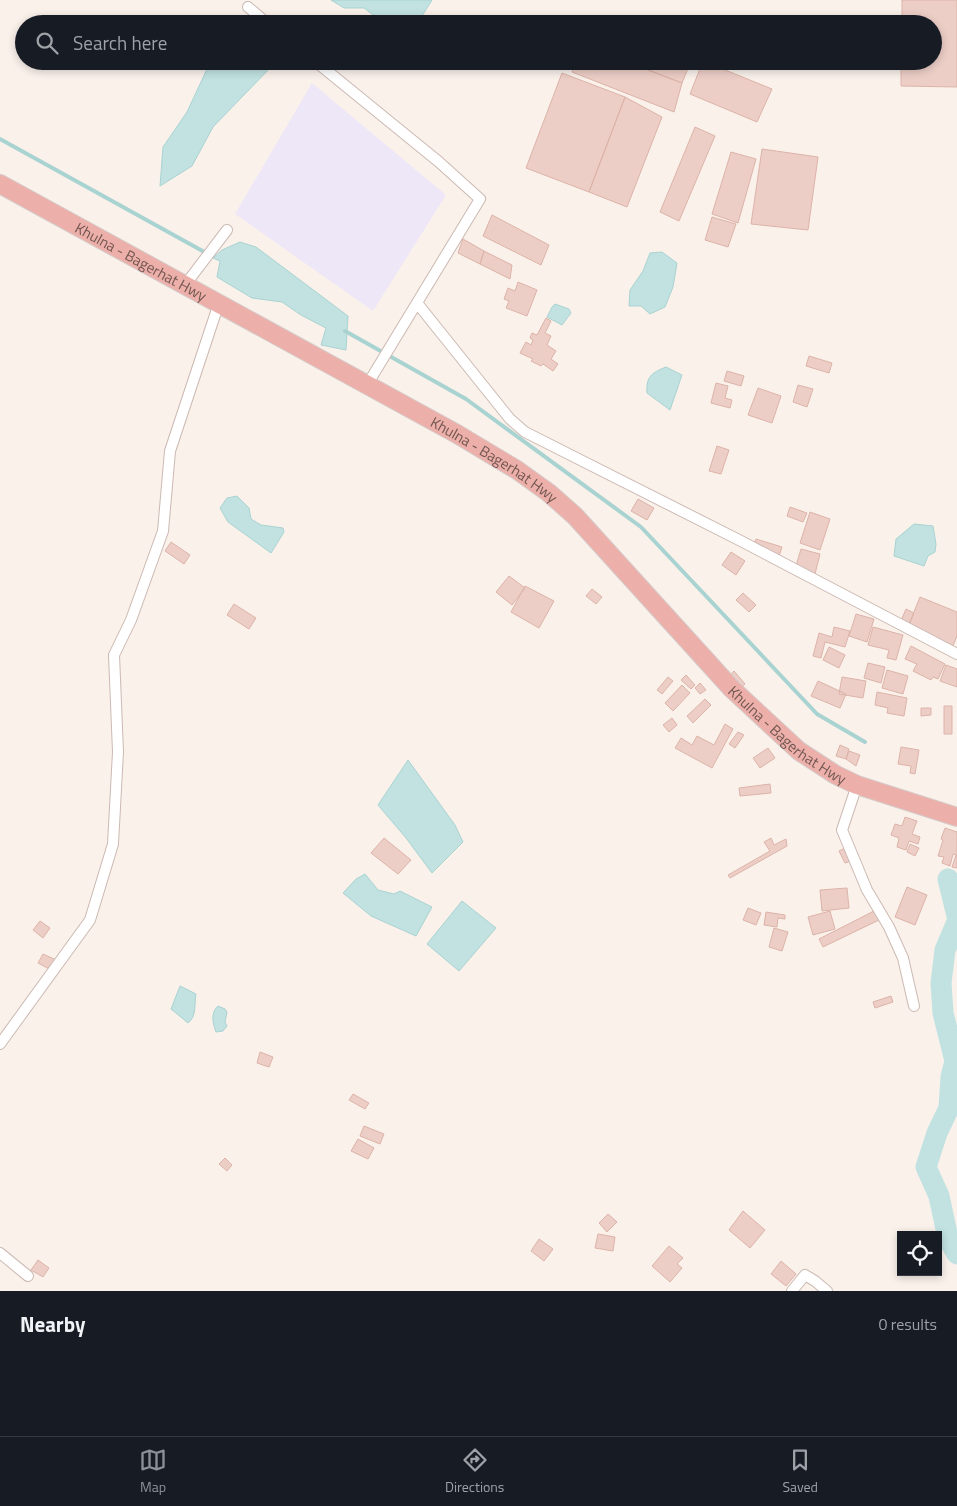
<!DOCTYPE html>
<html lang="en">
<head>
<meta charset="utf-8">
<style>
  :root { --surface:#171b24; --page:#242831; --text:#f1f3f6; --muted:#9ea1a6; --line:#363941; --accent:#8c9099 }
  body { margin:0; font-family:"Titillium Web",sans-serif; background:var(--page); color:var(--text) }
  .controls { position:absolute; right:15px; bottom:15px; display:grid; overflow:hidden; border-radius:0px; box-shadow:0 2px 8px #0003 }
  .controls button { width:45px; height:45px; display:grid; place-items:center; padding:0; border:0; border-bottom:1px solid var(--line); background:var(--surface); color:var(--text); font:25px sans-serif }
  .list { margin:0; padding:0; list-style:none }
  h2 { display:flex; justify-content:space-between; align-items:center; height:65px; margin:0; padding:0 20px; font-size:21px }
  h2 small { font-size:16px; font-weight:400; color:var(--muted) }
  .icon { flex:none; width:28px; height:28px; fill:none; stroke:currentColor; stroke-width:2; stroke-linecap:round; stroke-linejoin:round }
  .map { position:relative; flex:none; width:957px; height:1291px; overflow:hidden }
  .search { position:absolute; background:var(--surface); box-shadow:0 2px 8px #0003; left:15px; right:15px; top:15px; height:55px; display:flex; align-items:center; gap:12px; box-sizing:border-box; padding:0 18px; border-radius:28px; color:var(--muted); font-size:19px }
  .sheet { height:145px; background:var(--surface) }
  nav { display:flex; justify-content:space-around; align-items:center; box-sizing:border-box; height:70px; border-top:1px solid var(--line); background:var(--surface); font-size:14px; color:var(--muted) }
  nav a { display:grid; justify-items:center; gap:2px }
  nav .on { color:var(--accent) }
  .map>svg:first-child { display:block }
  .education { fill:#eee7f7 }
  .water { fill:#c1e2e1; stroke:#a9d3d1 }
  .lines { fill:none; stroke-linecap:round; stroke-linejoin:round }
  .stream { stroke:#a9d3d1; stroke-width:4 }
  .river { stroke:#c1e2e1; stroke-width:21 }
  .building { fill:#eccec6; stroke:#ddb3a8 }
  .street-casing { stroke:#ccb9b2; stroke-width:12 }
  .highway-casing { stroke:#d5cdcb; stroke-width:20 }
  .street { stroke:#fff; stroke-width:10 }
  .highway { stroke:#edafa9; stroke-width:18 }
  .labels { text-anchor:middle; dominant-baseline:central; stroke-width:5; stroke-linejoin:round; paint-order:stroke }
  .street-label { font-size:15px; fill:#725751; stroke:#fdf6f1 }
</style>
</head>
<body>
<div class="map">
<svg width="957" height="1291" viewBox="0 0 957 1291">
  <rect width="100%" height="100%" fill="#faf1eb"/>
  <path class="education" d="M312 83 446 195 373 311 235 214Z"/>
  <path class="water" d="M331 0H432L417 24H385L364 8H344Z
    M208 61H273V65L213 127 192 166 160 186 163 147 187 112 207 69Z
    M240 242 256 247 348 316 346 350 321 345 326 328 301 315 282 302 252 298 217 277 220 261 213 258 222 250Z
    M662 252 677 263 673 287 665 307 650 314 641 306H629L630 290 643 271 650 253Z
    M555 304 569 309 571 313 562 325 547 317 552 307Z
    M666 367 682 375 670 410 647 393C646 377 651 373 666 367Z
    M237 496 249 508 251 519 261 525 283 528 284 532 271 553 228 522 220 508 227 498Z
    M914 524 933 526 936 544 935 552 928 556 924 566 894 556 896 539Z
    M408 760 455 825 463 842 432 873 406 838 378 805Z
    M365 874 378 890 394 894 400 891 432 907 416 936 371 916 343 893 356 879Z
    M462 901 496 928 459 971 427 944Z
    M180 986 196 994C194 1005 197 1016 188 1023L171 1009Z
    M218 1006 225 1009 227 1012 225 1022 227 1026 223 1031 216 1032C213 1024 210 1013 218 1006Z"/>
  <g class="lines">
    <path class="stream" d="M0 139 208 254
      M345 331 466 399 641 527 817 714 865 742"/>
    <path class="river" d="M948 879 957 916
      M957 922 945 950 941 983 943 1013 955 1061 951 1077 949 1108 937 1133 926 1167 939 1196 948 1238 957 1254"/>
  </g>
  <path class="building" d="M902 0H957V87L901 86V61H933V24H902Z
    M576 61H625L682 83 674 112 572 72Z
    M625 61H676L689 66 682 83Z
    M703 61 772 89 757 122 690 94Z
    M562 73 625 97 589 192 526 168Z
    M625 97 662 117 627 207 589 192Z
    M695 127 715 136 679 221 660 212Z
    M762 149 818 157 808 230 751 224Z
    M731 152 756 159 738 223 712 214Z
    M492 215 549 245 541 265 483 236Z
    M712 217 736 224 728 247 705 240Z
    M463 239 484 251 480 264 458 253Z
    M484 251 512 265 510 279 480 264Z
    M518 282 537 290 527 316 506 308 509 301 504 299 508 288 515 291Z
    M546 318 551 321 545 333 551 336 547 345 556 351 551 359 558 364 553 371 543 364 541 366 531 361 533 359 520 353 526 342 531 345 533 340 530 338 532 333 537 335Z
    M809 356 832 363 829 373 806 366Z
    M727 371 744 376 741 386 724 381Z
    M716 383 728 386 725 398 732 400 730 408 711 403Z
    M798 385 813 389 807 407 793 402Z
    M758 388 781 396 772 423 748 415Z
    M717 446 729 450 721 474 709 471Z
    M638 499 654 508 647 520 631 511Z
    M790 507 807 513 803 522 787 516Z
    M810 512 830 519 820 550 800 543Z
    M756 539 782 547 779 556 753 548Z
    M171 542 190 555 184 564 165 551Z
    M801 549 820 554 815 574 795 569Z
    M731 552 745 561 736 575 722 565Z
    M509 576 525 588 512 605 496 592Z
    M525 586 554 601 539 628 511 612Z
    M592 589 602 597 596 604 586 596Z
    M743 593 756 605 749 612 736 600Z
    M920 597 957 612V636L952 648 907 629Z
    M234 604 256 618 249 629 227 615Z
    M906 609 914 613 908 627 900 623Z
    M856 614 874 619 867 642 849 636Z
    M834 627 850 631 845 647 825 642 821 658 813 656 819 633 832 637Z
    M873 627 903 635 896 660 887 658 889 650 868 645Z
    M911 646 945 664 938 679 933 677 931 680 913 671 917 664 905 659Z
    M829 647 845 655 839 668 823 660Z
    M868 663 885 667 881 683 864 678Z
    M946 665 957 669V687L940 681Z
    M887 670 908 676 903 694 882 688Z
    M734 671 745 684 741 687 730 675Z
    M686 675 695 685 691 689 681 680Z
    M668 677 673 681 662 694 657 690Z
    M842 677 866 681 863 698 839 694Z
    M818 681 846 694 840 708 811 696Z
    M700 683 706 690 700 694 695 688Z
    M682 685 690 693 673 711 665 703Z
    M877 692 907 698 904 716 887 713 888 708 875 705Z
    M705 699 711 705 693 723 687 716Z
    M944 706H952V734H944Z
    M921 708H931V715L921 716Z
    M672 718 677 725 669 732 663 725Z
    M725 724 733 729 712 768 675 748 681 738 692 745 697 736 714 745Z
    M738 732 744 735 735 748 729 744Z
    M840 745 849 749 846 759 836 756Z
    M901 747 919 750 915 774 910 773 911 766 898 764Z
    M768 748 775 758 760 768 753 758Z
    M849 751 860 755 856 766 846 759Z
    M770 784 771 793 740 796 739 788Z
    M905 817 917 821 912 834 920 837 918 844 909 841 906 850 897 847 899 838 891 835 895 824 902 826Z
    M945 828 957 832V868L952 867 956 855 953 854 950 866 942 863 944 857 938 856 943 840 941 839Z
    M384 838 411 860 398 874 371 853Z
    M771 838 774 845 786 839 787 846 730 878 728 875 770 851 764 842Z
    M910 844 919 848 915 856 907 852Z
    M845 848 851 861 845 863 839 851Z
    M907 887 927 895 915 925 895 917Z
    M847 888 849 908 822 911 820 890Z
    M748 908 761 913 756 925 743 920Z
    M830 911 835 929 813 935 808 917Z
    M874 911 879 920 823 947 819 939Z
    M766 912 785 915V919L778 918 777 927 764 925Z
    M40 921 50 928 43 938 33 930Z
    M774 928 788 932 782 951 769 947Z
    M43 954 56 960 51 970 38 963Z
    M891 996 893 1002 875 1008 873 1002Z
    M260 1052 273 1057 269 1067 257 1063Z
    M353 1094 369 1103 365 1109 349 1100Z
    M364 1126 384 1134 380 1144 360 1136Z
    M358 1139 374 1148 368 1159 351 1151Z
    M225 1158 232 1165 227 1171 219 1164Z
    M743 1211 765 1230 750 1248 729 1230Z
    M608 1214 617 1222 607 1232 599 1223Z
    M598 1234 615 1237 613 1251 595 1248Z
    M539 1239 553 1249 544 1261 531 1251Z
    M669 1246 683 1258 677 1264 682 1268 670 1282 652 1266Z
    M38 1260 49 1268 43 1277 31 1270Z
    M781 1261 796 1274 786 1286 771 1274Z"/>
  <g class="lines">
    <g class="street-casing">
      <path id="street" d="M248 7 268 24
        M315 61 439 162 480 199 367 385
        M185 285 227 230
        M417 303 510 419 525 432 741 541 957 654
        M857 785 842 830 867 890 889 927 903 958 914 1006
        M0 1044 90 920 113 844 118 752 114 655 131 620 163 531 170 451 219 303
        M0 1253 28 1276
        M792 1291 805 1275 815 1281 827 1291"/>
    </g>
    <g class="highway-casing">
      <g id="highway">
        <path id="s1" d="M0 184 457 434 517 470 549 493 575 516 732 689 799 751 836 775 857 785 957 817"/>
      </g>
    </g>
    <use href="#street" class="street"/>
    <use href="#highway" class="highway"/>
  </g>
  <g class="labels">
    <g class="street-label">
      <text stroke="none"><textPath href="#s1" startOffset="161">Khulna - Bagerhat Hwy</textPath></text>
      <text stroke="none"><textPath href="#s1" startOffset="566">Khulna - Bagerhat Hwy</textPath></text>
      <text stroke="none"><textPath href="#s1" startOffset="971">Khulna - Bagerhat Hwy</textPath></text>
    </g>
  </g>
</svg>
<div class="controls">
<button><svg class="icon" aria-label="locate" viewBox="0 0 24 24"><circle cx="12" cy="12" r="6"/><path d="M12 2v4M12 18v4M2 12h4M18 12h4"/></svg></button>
</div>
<div class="search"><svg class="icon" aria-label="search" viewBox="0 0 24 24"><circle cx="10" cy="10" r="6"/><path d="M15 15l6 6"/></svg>Search here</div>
</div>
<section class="sheet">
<h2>Nearby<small>0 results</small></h2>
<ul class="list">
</ul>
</section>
<nav>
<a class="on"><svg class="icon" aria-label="map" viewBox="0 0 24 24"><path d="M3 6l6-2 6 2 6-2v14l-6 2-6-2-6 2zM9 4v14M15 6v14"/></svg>Map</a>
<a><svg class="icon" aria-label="directions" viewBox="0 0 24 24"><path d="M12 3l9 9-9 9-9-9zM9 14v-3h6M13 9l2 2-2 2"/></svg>Directions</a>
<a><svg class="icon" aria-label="saved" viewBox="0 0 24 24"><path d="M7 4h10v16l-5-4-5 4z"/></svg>Saved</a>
</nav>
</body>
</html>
